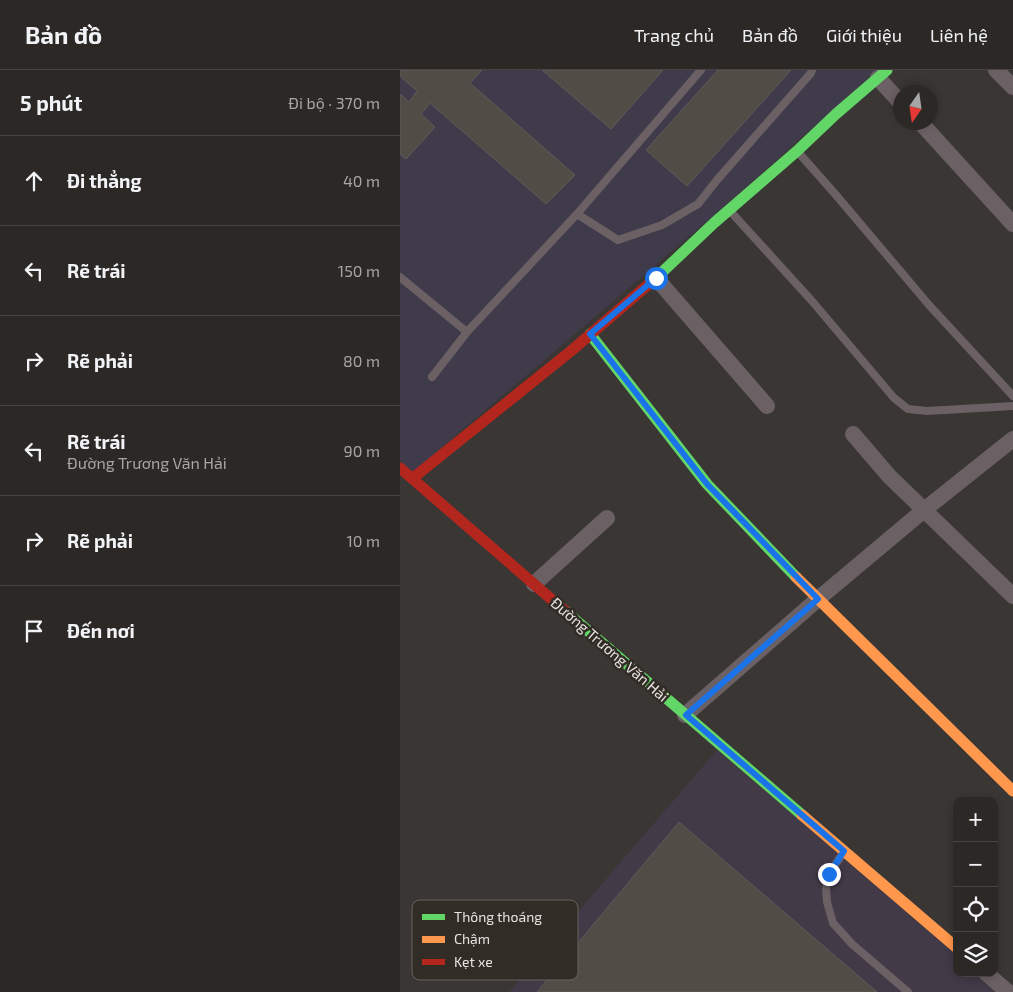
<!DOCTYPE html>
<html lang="vi">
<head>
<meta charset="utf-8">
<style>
  :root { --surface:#2b2826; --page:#33302e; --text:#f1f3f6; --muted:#a6a6a7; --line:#474443 }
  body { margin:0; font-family:"Exo 2",sans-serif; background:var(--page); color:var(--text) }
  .controls { position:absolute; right:15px; bottom:15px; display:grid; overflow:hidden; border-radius:10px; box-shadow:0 2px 8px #0003 }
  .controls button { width:45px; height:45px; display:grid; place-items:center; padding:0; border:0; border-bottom:1px solid var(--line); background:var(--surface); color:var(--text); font:25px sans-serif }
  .compass { position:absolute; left:493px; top:15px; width:45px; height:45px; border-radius:50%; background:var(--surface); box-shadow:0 2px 8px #0003; rotate:193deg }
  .stop { position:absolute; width:15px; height:15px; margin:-11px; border:4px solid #1a73e8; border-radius:50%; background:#fff }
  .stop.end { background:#1a73e8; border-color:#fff; box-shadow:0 1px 5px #0008 }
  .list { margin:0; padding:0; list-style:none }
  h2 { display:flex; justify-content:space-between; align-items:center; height:65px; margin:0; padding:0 20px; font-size:21px }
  h2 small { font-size:16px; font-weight:400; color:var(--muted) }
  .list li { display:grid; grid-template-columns:32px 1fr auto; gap:15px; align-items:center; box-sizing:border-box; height:90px; padding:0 20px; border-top:1px solid var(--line) }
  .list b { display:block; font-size:19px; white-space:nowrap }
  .list p { margin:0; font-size:16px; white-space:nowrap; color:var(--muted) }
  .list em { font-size:16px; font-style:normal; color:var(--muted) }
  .icon { flex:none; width:28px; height:28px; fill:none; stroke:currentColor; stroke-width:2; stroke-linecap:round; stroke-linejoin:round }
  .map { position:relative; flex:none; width:613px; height:922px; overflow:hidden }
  header { display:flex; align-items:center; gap:30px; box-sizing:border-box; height:70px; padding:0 25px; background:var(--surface); border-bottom:1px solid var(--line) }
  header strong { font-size:24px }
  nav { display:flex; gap:28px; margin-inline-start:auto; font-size:18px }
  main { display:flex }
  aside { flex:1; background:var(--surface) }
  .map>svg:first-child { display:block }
  .industrial { fill:#433a48 }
  .medical { fill:#403b4a }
  .building { fill:#524c47; stroke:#5e5b59 }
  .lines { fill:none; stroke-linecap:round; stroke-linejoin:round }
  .lane { stroke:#6b6165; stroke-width:8 }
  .street { stroke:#6b6165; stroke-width:16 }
  .fast { stroke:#63d668; stroke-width:11 }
  .slow { stroke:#ff974d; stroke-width:11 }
  .jam { stroke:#b3261e; stroke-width:11 }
  .route { stroke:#1a73e8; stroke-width:6 }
  .labels { text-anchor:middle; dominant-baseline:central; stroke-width:5; stroke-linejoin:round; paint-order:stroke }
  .street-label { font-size:15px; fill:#e7e3df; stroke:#322c26 }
  .key { fill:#322c26; stroke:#68635e; stroke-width:1 }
  .key-label { font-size:14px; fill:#e7e3df }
</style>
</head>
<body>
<header>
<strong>Bản đồ</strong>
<nav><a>Trang chủ</a><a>Bản đồ</a><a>Giới thiệu</a><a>Liên hệ</a></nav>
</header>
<main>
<aside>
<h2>5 phút<small>Đi bộ · 370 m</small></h2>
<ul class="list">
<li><svg class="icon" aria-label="ahead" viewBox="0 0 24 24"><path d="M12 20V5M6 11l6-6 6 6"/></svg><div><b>Đi thẳng</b></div><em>40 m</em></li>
<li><svg class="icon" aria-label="left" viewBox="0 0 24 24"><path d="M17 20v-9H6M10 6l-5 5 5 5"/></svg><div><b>Rẽ trái</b></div><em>150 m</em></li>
<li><svg class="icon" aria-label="right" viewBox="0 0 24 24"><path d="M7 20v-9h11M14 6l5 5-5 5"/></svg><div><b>Rẽ phải</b></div><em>80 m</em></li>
<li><svg class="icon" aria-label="left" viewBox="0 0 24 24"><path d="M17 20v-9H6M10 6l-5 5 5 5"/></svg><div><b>Rẽ trái</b><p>Đường Trương Văn Hải</p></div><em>90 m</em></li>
<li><svg class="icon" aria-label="right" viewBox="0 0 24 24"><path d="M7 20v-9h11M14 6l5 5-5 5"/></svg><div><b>Rẽ phải</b></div><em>10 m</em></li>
<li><svg class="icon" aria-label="arrive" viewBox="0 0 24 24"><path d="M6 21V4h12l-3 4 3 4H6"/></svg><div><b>Đến nơi</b></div></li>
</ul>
</aside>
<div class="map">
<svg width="613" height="922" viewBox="0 0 613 922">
  <rect width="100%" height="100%" fill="#393633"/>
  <path class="industrial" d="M317 680 557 885V903H578L600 922H109Z"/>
  <path class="medical" d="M0 0H478L325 136 13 402 0 392Z"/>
  <path class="building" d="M0 0H82L70 13 175 105 146 134 30 33 21 44 35 57 6 89 0 84V24L9 32 17 21 0 6Z
    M142 0H263L211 59Z
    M318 0H391L287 116 246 80Z
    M279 752 477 922H137Z"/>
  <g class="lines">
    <path class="lane" d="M398 82 436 125 529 235 613 326
      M331 142 412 231 494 328 508 339 527 341 613 336
      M177 144 301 0
      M0 207 67 262
      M32 307 67 262 177 144 218 170 262 155 298 134 317 110 411 3 412 0
      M443 783 429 804 426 819 427 832 433 853 452 874 508 922"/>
    <path class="street" d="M596 0 613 17
      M478 8 500 32
      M520 52 613 154
      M256 208 367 336
      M453 364 489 406 613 526
      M134 514 207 448
      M285 645 418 529 524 440 613 369
      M586 903 608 922"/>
    <path class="fast" d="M257 207 314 153 397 81 436 44 487 0
      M190 264 307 414 396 507
      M165 541 402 745"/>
    <path class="slow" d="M396 507 613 721
      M402 745 557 878"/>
    <path class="jam" d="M0 398 165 541
      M13 408 171 281 257 207"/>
  </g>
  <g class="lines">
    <path class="route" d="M256 208 190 264 307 414 418 529 286 645 444 781 429 804"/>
  </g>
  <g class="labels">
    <g class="street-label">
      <text transform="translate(210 579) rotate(41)">Đường Trương Văn Hải</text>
    </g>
  </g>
  <rect x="12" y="830" width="166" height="80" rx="8" class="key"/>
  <rect x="22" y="844" width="23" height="6" fill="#63d668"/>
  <rect x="22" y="866" width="23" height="7" fill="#ff974d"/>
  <rect x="22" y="889" width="23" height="6" fill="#b3261e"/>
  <g class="key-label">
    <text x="54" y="852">Thông thoáng</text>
    <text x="54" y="874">Chậm</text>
    <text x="54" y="897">Kẹt xe</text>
  </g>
</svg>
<div class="controls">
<button>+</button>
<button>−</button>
<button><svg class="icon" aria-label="locate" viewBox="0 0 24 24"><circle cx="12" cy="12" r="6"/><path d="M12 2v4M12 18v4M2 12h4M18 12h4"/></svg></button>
<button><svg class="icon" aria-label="layers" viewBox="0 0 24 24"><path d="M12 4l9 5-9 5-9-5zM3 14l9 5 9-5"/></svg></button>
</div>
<svg class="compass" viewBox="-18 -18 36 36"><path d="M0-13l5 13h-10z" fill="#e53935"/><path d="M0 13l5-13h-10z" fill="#a6a6a7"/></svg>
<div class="stop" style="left:256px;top:208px"></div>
<div class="stop end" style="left:429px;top:804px"></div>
</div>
</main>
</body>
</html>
